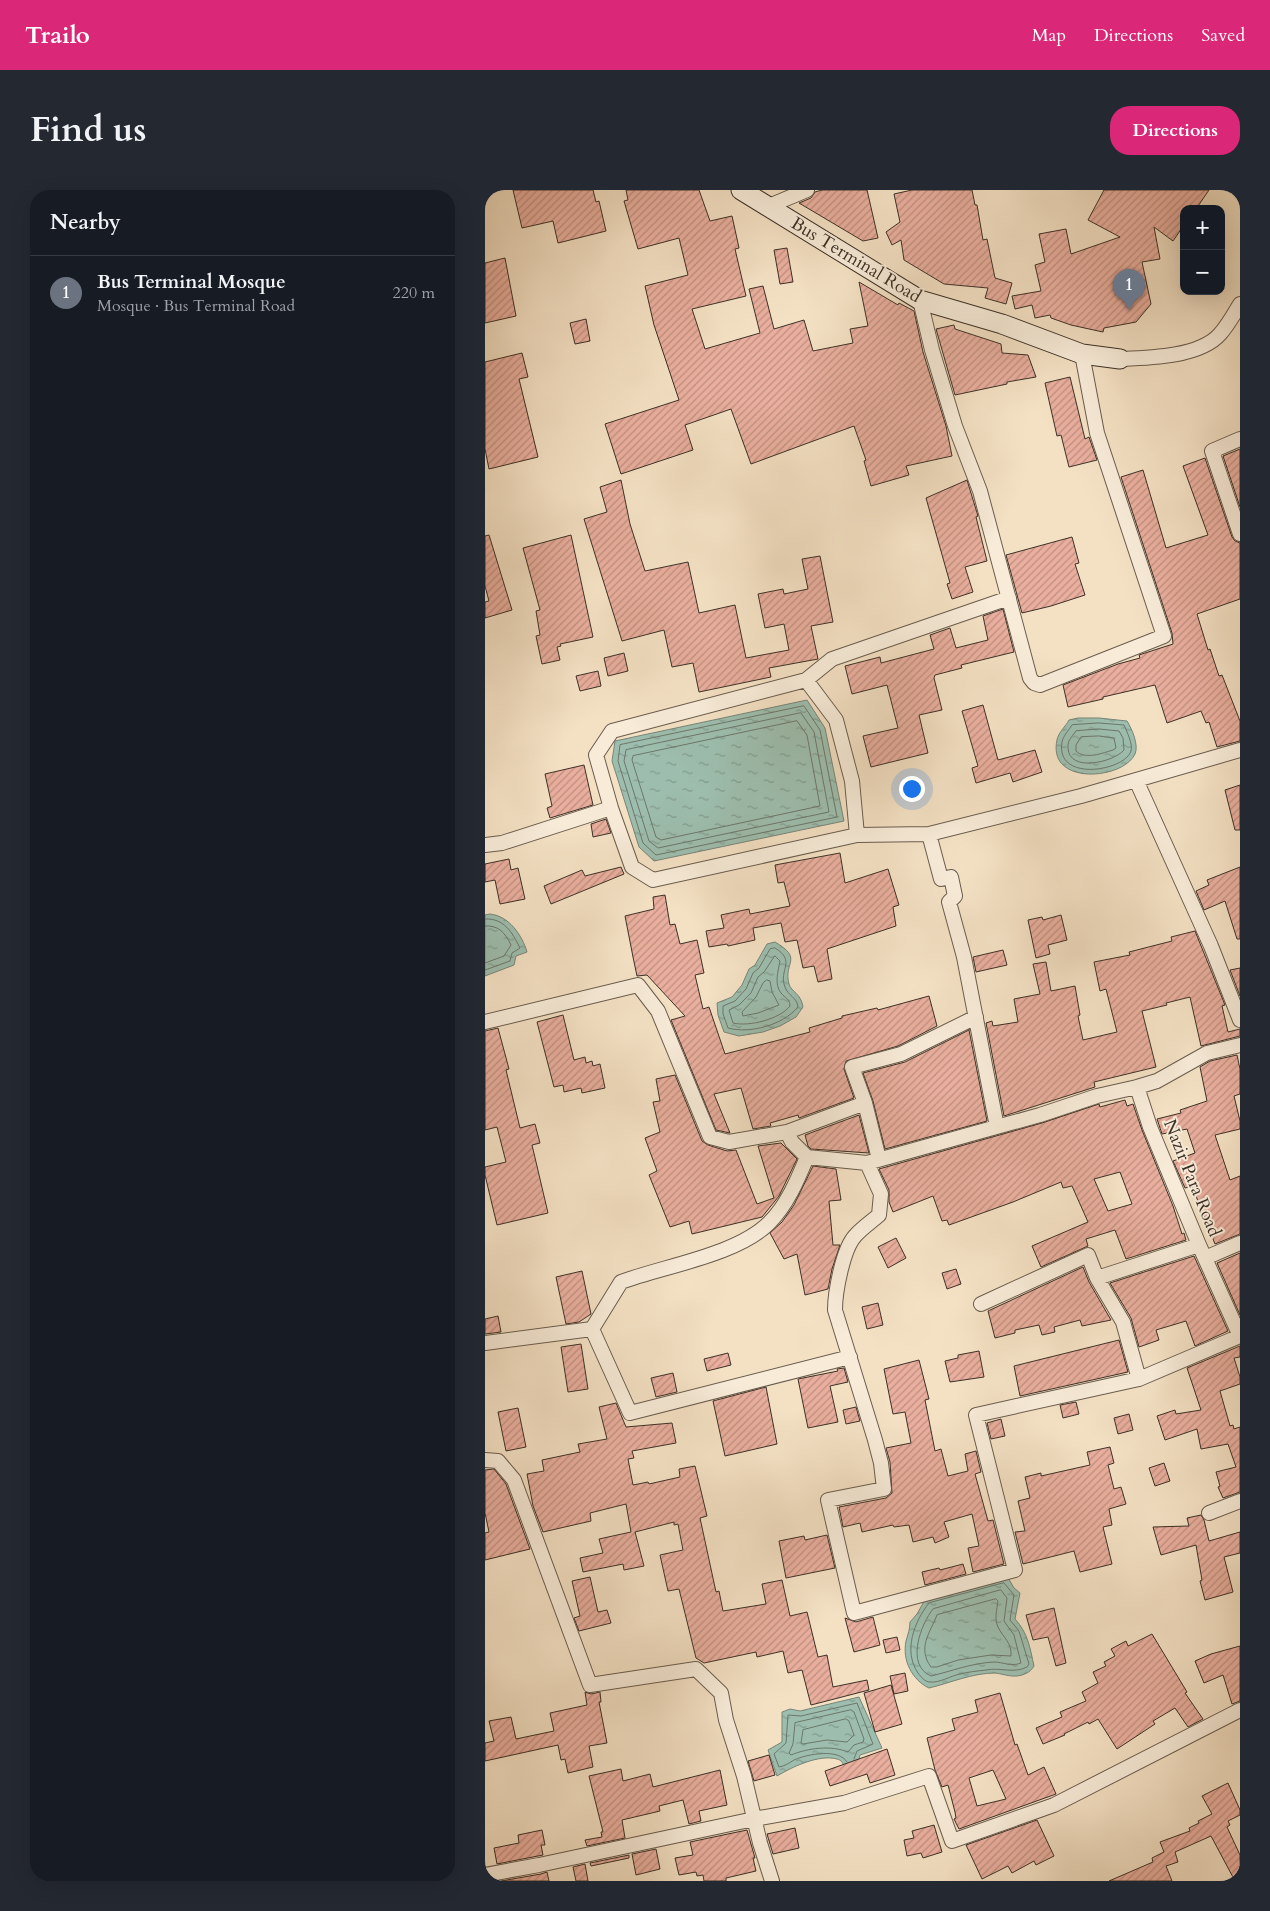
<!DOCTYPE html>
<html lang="en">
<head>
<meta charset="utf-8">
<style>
  :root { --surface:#171b24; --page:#242831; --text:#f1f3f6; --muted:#9ea1a6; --line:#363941; --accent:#db2777 }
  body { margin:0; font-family:Cardo,serif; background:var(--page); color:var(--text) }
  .controls { position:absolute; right:15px; top:15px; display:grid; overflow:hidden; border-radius:10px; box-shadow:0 5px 20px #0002 }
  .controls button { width:45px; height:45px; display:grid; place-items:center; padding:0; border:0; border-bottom:1px solid var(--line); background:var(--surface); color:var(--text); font:25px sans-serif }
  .you { position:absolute; left:426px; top:598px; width:18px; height:18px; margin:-12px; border:4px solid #fff; border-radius:50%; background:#1a73e8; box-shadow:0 0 0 8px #1a73e833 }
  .badge { display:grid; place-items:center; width:32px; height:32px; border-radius:50%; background:var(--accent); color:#fff; font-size:16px; font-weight:700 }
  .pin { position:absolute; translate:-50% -41px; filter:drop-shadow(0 1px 2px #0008) }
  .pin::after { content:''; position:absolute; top:26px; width:18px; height:15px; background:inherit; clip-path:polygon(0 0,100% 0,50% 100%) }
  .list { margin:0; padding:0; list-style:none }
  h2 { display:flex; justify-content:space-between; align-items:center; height:65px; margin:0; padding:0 20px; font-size:21px }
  h2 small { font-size:16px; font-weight:400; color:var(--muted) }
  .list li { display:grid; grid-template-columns:32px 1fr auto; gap:15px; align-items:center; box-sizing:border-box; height:75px; padding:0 20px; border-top:1px solid var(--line) }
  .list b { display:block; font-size:19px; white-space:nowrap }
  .list p { margin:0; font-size:16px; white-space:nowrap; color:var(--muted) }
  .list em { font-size:16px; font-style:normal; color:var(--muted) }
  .map { position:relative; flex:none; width:755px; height:1691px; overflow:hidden; border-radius:20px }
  header { display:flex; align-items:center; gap:30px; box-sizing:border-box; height:70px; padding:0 25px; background:var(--accent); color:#fff }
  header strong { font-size:24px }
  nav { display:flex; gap:28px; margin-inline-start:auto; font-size:18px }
  .intro { display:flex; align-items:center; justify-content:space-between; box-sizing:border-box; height:120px; padding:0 30px }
  h1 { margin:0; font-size:35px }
  .button { padding:12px 22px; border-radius:20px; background:var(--accent); color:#fff; font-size:18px; font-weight:700 }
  main { display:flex; gap:30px; padding:0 30px }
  aside { flex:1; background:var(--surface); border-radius:20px; box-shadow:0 5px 20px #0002 }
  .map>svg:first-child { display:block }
  .water { fill:url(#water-ripples); stroke:#768578 }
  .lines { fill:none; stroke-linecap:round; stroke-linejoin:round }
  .shore { stroke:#6c776a; stroke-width:1 }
  .building { fill:url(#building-hatch); stroke:#3c3026; fill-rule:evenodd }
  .minor-casing { stroke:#6a5c4e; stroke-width:16 }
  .secondary-casing { stroke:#3c3026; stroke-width:21 }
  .minor { stroke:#f8ecd9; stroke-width:14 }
  .secondary { stroke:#f8ecd9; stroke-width:19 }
  .labels { text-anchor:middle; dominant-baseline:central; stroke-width:4; stroke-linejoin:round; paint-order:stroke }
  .street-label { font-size:18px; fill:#3c3026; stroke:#f8ecd9 }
</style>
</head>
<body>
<header>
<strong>Trailo</strong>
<nav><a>Map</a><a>Directions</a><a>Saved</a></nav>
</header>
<div class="intro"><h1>Find us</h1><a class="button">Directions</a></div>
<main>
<aside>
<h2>Nearby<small></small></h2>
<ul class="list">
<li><span class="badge" style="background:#6b7280">1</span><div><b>Bus Terminal Mosque</b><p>Mosque · Bus Terminal Road</p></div><em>220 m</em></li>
</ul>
</aside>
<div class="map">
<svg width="755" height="1691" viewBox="0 0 755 1691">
  <defs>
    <pattern id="water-ripples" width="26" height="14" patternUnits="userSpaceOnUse" patternTransform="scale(1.25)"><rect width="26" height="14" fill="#9dbeae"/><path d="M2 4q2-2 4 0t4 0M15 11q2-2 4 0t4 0" fill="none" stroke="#819b8d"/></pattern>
    <pattern id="building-hatch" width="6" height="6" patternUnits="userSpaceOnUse" patternTransform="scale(1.25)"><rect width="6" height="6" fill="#eaaf9e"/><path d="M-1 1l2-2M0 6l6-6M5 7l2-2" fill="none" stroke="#bf8f81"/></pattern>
  </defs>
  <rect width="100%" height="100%" fill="#f4e1c4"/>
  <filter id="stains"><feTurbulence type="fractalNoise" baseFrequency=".004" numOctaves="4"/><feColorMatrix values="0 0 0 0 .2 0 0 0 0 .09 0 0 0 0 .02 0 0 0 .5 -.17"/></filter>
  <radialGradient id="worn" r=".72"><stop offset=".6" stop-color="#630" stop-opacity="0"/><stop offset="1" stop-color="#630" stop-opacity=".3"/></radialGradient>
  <path class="water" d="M322 510 340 538 359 631 169 671 154 657 127 571 130 551Z
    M593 528H614L642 531C647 539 654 555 650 564 638 590 562 596 572 550 573 543 581 536 584 530Z
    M5 724C24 726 37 745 42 762L31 766 29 775 0 786V725Z
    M290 752C319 769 298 772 304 794 306 802 316 803 318 817L311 827 295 836 278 842 254 846 239 842 233 825 232 813 247 807 257 795 264 779 270 775 282 754Z
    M522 1386 529 1398 535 1403 530 1429C543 1443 545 1458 549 1476 546 1481 543 1483 537 1485 527 1488 519 1484 510 1483 487 1483 465 1493 444 1498 427 1490 417 1470 421 1451 423 1444 425 1439 425 1432L432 1424 441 1408Z
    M374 1507 397 1558 375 1565 374 1569 360 1578C358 1574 357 1570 352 1569 334 1564 307 1577 292 1586L283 1560 297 1552V1522L305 1519 315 1521Z"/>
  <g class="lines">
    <path class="shore" d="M319 516 335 540 352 627 171 665 158 653 133 571 135 555Z
      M316 523 329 542 344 622 173 658 164 651 139 571 141 560Z
      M312 531 322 545 335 616 176 650 171 647 147 570 148 566Z
      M614 533 639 535C642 542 648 554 646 561 640 581 570 593 577 552 578 546 584 540 587 535Z
      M614 539 634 541 638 548 639 560C629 572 584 583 583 558 583 555 583 554 584 551 586 547 589 544 591 541Z
      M614 546 629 548 631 558 628 560C618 563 600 570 591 561V555L596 547Z
      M0 729C19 728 27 742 35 758L27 763 25 771 0 780
      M0 736C14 735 20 743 26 755L19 766 0 773
      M290 758C312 771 293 780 300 797 303 806 312 807 313 817 298 835 265 844 243 838L238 824V816L250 811 261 799 268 783 274 778 285 759Z
      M290 766 295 771C293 782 289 794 296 803 300 808 305 809 305 816 295 829 264 837 248 833L244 820 254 815 266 803 273 787 279 782Z
      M282 790 285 791 287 802 294 815 273 823 258 826 257 822 271 807 278 793Z
      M519 1393 529 1405 525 1430 534 1441 544 1474 542 1477C528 1484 516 1477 501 1480 492 1481 483 1482 475 1484 465 1486 455 1493 445 1492 440 1492 436 1487 433 1483 418 1461 429 1432 444 1413Z
      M516 1400 522 1408 519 1431 529 1445 536 1473C526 1477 518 1472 509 1472 487 1473 467 1481 446 1486 420 1475 436 1434 448 1419Z
      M511 1409 513 1411C512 1419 509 1429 513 1437 518 1448 527 1452 526 1466L506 1465 473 1470 452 1477H446C432 1458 445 1443 452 1425Z
      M366 1520 369 1522 379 1549 378 1552 369 1555 363 1562C346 1555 323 1558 306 1565L304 1563 308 1554 310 1533Z
      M361 1529 364 1531 369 1545 362 1552 342 1550 318 1554 316 1553 318 1540Z
      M362 1572C354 1558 322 1564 309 1570 304 1573 300 1576 294 1577L289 1564 301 1553 303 1525 316 1526 372 1513 388 1554 372 1561 369 1569"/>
  </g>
  <path class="building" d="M28 0H108L111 12 114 11 121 41 73 53 68 31 37 38Z
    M141 0H214L225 31 247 26 254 58 250 59 261 106 207 119 220 159 275 143 264 99 278 96 289 139 319 130 328 161 368 153 365 139 383 136 374 92 413 115 414 113 429 121 438 162 461 236 467 266 421 276 424 285 386 296 379 271 381 270 369 236 266 274 246 219 200 235 208 260 136 284 120 234 194 210 169 135 160 96 203 85 194 48 153 59 139 11 143 10Z
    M337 0H382L393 48 378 51 314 13 326 8 330 2Z
    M427 0H487L490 15H492L498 50 502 49 510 88 527 93 521 114 500 108 503 98 459 94 419 70 416 50 407 55 401 42 415 32 409 4Z
    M619 0H724L711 19H699V35L688 51 669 37 675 69 657 72 666 114 651 132 619 138 618 142 586 135 566 128 565 125 550 128 547 115 530 119 527 106 556 101 550 75 560 72 554 44 581 39 586 64 635 47 603 30Z
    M302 58 308 92 295 94 289 60Z
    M20 68 31 126 0 133V73Z
    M101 129 105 151 90 154 85 133Z
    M469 135 470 139 516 154 517 163 543 165 551 187 522 192V194L470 205 451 139Z
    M37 163 43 187 34 189 53 267 4 279 0 259V172Z
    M585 187 600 249 604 247 612 270 584 277 576 245 572 246 560 193Z
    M755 259V317L738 266Z
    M720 268 747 347 750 351 755 353V409L712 424 723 460 725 459 734 486 737 485 755 531V551L732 557 724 532 721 533 716 521 682 533 670 495 618 507V509L583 517 578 495 633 474 655 468 654 465 688 454 687 443 636 287 658 280 681 358 723 345 698 276Z
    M136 290 145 334 160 381 203 372 214 423 250 415 261 468 304 460 299 434 280 438 273 404 298 399 299 404 323 399 317 369 335 366 348 432 326 436 333 469 284 478 286 487 214 502 208 473 187 477 179 440 137 451 99 329 122 322 115 297Z
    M482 290 493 326 491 327 502 371 480 377 488 402 467 409 462 394 465 393 441 308Z
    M4 345 27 420 0 428V412L4 411 0 396V346Z
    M86 345 108 447 75 454 76 456 72 457 75 470 57 474 51 446 55 445 51 421 55 420 38 358Z
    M587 347 594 373 590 374 600 405 566 416 537 423 521 365Z
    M518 419 529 462 476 475 477 478 450 485 449 488 457 520 434 525 443 563 386 577 378 546 413 538 402 495 367 504 360 476 395 467 396 473 449 459 445 445 465 438 471 458 503 450 498 426Z
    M139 463 143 481 123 486 119 468Z
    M113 481 116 496 95 501 91 486Z
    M498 515 513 570 550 560 557 582 528 592 525 583 491 593 487 578 493 576 477 521Z
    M99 575 108 615 65 628 62 618 67 616 60 584Z
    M755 595V640H750L740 600Z
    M121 629 126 643 108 647 106 634Z
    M355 663 360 693 403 679 414 715 408 717 411 736 342 759 347 789 333 792 329 776 318 778 312 750 300 752 296 733 268 738 270 750 243 756 242 754 224 757 221 741 239 738 236 725 264 719 265 724 305 716 299 692 293 693 290 675Z
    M24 669 26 680 33 678 40 709 15 714 10 690 0 692V674Z
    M136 677 139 684 66 714 59 696 97 680 100 686Z
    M755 677V749H752L740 711 719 720 711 701 724 695 722 690Z
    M180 705 185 735 190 734 195 754 212 750 219 783 210 785 218 819 224 817 240 864 325 842 324 838 357 828V826L392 818 393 820 444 806 452 836 413 856 361 871 359 879 369 908 314 928 313 925 285 933 286 936 268 939 256 898 229 904 245 943 231 940 186 830 200 826 162 785 152 786 148 767 140 726 169 719 168 707Z
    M576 725 582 750 563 755 565 764 551 768 543 730 557 727 558 730Z
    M710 741 740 815 737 816 743 842 755 839V846L716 856 705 807 681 813 682 815 657 821 671 877 609 892 610 897 519 926 501 833 507 831 508 836 533 832 529 809 555 804 548 774 561 772 566 801 590 796 595 825 593 826 598 850 632 842 621 799 615 801 609 772 645 765 644 762 687 751 686 747Z
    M518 760 522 775 491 782 488 767Z
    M755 778V806L745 780Z
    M78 825 89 870 100 867 101 873 107 871 108 876 115 874 120 898 97 903 96 898 79 902 78 895 69 897 52 832Z
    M13 838 24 879 21 880 35 938 50 934 55 953 47 955 63 1023 12 1035 0 985V977L21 972 12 937 0 940V841Z
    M484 840 502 931 400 959 388 911 378 883 420 872Z
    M752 865 755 879V904L749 906 755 931V939L730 945 745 990 755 986V1044L730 1054 707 996 700 998 688 971 710 963 702 939 677 944 672 929 696 923 695 920 722 911 715 877 725 871Z
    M190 885 217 951 223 955 242 961 251 960 272 1014 289 1008 273 956 296 953 312 969 294 1006 277 1027 207 1044 204 1031 185 1037 164 985 172 981 160 948 175 942 168 912 175 911 171 889Z
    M640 910 642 916 648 914 657 940 688 1016 697 1044 699 1043 701 1050 641 1069 630 1040 601 1049 603 1056 556 1077 547 1056 603 1032 587 996 578 998 576 992 528 1012 464 1035 462 1030 457 1031 448 1006 408 1022 404 1012V1000L394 979 557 933 614 914 615 917ZM635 982 647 1014 623 1021 609 989Z
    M374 925 384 963 326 959 323 956 320 945Z
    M328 976 351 979 356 1010 344 1011 348 1055H355L347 1079 343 1099 320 1105 312 1064 299 1069 285 1043 297 1032 309 1015Z
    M411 1048 421 1068 403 1078 393 1057Z
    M755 1063V1125L732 1073Z
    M709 1066 743 1141 710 1156 701 1131 671 1140 674 1150 654 1157 646 1128 625 1093Z
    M598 1077 604 1092 626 1130 597 1136 595 1130 569 1137 570 1142 557 1145 554 1135 530 1140V1143L510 1148 503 1121Z
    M471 1079 476 1094 462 1099 457 1083Z
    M97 1081 106 1124 94 1132 81 1134 71 1087Z
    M393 1113 398 1135 382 1139 377 1117Z
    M13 1126 16 1142 0 1144V1129Z
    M634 1150 643 1182 535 1206 529 1176Z
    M96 1154 103 1199 83 1202 76 1157Z
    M755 1156V1167L749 1168 755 1187V1194L735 1201 745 1236 748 1235 749 1239 755 1237V1302L738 1308 733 1297 735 1296 731 1282 751 1277 743 1254 716 1259 712 1239 680 1250 672 1226 690 1220 691 1224 716 1220 702 1178Z
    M494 1161 499 1187 465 1192 460 1171 473 1168V1165Z
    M243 1163 246 1175 222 1181 219 1169Z
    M434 1170 444 1209 440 1210 450 1261 456 1259 463 1286 483 1281 480 1264 491 1261 496 1282 490 1284 503 1331 508 1330 519 1374 488 1382 483 1358 494 1356 487 1324 459 1332 464 1347 450 1353 448 1347 428 1352 424 1335 409 1337 408 1335 377 1342 375 1333 358 1337 354 1317 401 1308 407 1303 405 1272 401 1258 426 1253 420 1222 408 1224 399 1179Z
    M359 1178 363 1192 345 1196 353 1232 323 1238 313 1189 353 1181 352 1179Z
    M188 1183 192 1202 171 1207 166 1188Z
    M281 1197 292 1254 240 1266 228 1211Z
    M591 1212 594 1224 578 1228 575 1215Z
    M131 1213 141 1237 187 1233 191 1253 147 1261 149 1268 143 1269 148 1295 163 1292 164 1294 195 1287 194 1279 210 1276 222 1326 215 1328 231 1402 234 1401 238 1421 281 1414 277 1394 297 1390 305 1426 322 1422 333 1467 342 1465 348 1497 382 1490 384 1500 326 1515 317 1480 303 1483 298 1461 272 1467 271 1462 219 1473 211 1468 194 1399 183 1401 175 1365 198 1360 193 1334 189 1335V1332L150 1342 159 1376 139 1380 138 1374 98 1382 95 1368 118 1363 114 1349 146 1342 141 1314 105 1323 106 1331 58 1342 48 1316 42 1284 59 1281 57 1270 95 1262 93 1254 122 1249 114 1217Z
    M371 1217 375 1231 361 1234 358 1220Z
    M33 1218 41 1257 21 1261 13 1222Z
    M644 1224 648 1240 633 1244 629 1228Z
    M516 1229 520 1246 506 1249 502 1233Z
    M625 1257 629 1273 623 1275 629 1299 636 1297 641 1314 624 1319 627 1335 618 1337 627 1374 595 1382 589 1361 538 1374 530 1342 540 1341 533 1311 545 1308 540 1287 556 1283V1286L605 1275 602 1262Z
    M679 1273 685 1291 670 1296 664 1278Z
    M9 1279 21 1294 45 1359 0 1370V1343L4 1342 0 1323V1280Z
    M716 1325 719 1330 724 1351 755 1342V1363L739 1367 748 1402 720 1410 715 1391 717 1390 711 1355 676 1365 668 1337 704 1336 702 1328Z
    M342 1345 350 1378 301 1388 294 1351 319 1346 320 1350Z
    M478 1374 481 1384 440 1395 437 1382 454 1378 455 1380Z
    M105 1387 113 1422 122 1420 126 1433 94 1441 89 1428 95 1426 87 1391Z
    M569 1418 581 1473 571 1476 563 1447 548 1450 541 1425Z
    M388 1427 395 1455 369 1462 360 1428 371 1432Z
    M667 1444 702 1502 700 1503 718 1529 703 1537 690 1518 668 1531 670 1534 632 1559 613 1529 604 1534 603 1532 579 1544 580 1545 558 1554 551 1538 577 1527 575 1522 601 1511 597 1502 613 1493 608 1482 621 1476 619 1472 630 1466 626 1459 641 1451 643 1456Z
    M412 1447 415 1460 401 1463 398 1450Z
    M755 1456V1511L747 1514 738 1485 719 1493 710 1471 726 1464Z
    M420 1483 423 1501 409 1504 405 1486Z
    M406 1495 417 1534 390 1542 379 1503Z
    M100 1502 106 1504 115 1502 116 1512H114L122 1553 104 1556 108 1577 83 1583 80 1569 76 1570 73 1555 0 1571V1553L9 1551 4 1531 26 1527 31 1549 69 1541 65 1523 102 1515Z
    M515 1503 530 1555 532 1554 543 1585 559 1577 571 1604 474 1639 469 1629 471 1628 470 1622 463 1595 457 1597 450 1580 442 1548 470 1540 467 1529 493 1522 490 1510ZM508 1580 521 1609 492 1616 484 1588Z
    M402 1559 410 1585 385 1593 382 1584 345 1596 340 1581Z
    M284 1565 290 1585 269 1591 263 1571Z
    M136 1579 138 1591 165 1584 168 1597 235 1580 242 1615 214 1621 216 1631 204 1634 198 1610 174 1616 175 1621 137 1630 140 1648 102 1656 100 1650 117 1647 116 1642H118L104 1586Z
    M743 1593 755 1620V1625L743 1631 745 1635 742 1637 755 1665V1691H750L726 1646 690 1662 693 1672 681 1676 687 1691H624L668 1672 667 1668 679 1662 675 1652 705 1641 704 1638 714 1633 713 1631 727 1624 717 1606Z
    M552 1630 569 1666 551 1675 549 1671 527 1683 523 1676 497 1689 481 1655Z
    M449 1635 457 1662 438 1668 436 1663 422 1666 419 1650 429 1648 427 1641Z
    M310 1638 314 1658 288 1664 282 1644Z
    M57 1640 60 1655H56L58 1665 12 1674 9 1658 34 1653 33 1645Z
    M262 1640 270 1668H268L271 1681 241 1688V1691H219L218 1685 212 1686 211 1682 194 1685 190 1668 208 1665 205 1652Z
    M171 1659 175 1679 151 1685 147 1664Z
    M144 1665V1668L106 1676 105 1673Z
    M100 1674 103 1691H91L88 1677Z
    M62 1682 64 1691H16L56 1684Z"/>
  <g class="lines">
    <g class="minor-casing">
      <path id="minor" d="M284 16 322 0
        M435 110 447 160 470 236 495 301 545 488 549 493 555 495 679 446 612 243 597 164
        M635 169C664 168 715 167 735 144 743 135 749 124 755 114
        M755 249 727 261 755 344
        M524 408 347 469 321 490 127 541 111 565 126 618 147 677 168 690 372 645 444 644 596 606 755 560
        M321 490 351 530 367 591 372 645
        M651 590 726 756 755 830
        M444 644 456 689 466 687 470 706 464 712 479 767 512 937
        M0 655 17 653 126 618
        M0 832 153 795 173 821 225 947 244 952 302 942 307 952 322 967
        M652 897 665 937 714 1055 755 1146
        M380 913 367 877 416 864 491 827
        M302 942 380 913 394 969
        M382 973 396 1004 394 1025C386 1032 377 1038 370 1046 358 1059 350 1102 350 1120L390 1250 396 1273 399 1299 343 1310 369 1423 530 1380 491 1225 654 1189 755 1146
        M720 1068 755 1053
        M612 1088 638 1132 654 1189
        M496 1114 603 1065 612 1088 714 1055
        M107 1139 145 1223 365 1167
        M0 1153 107 1139 136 1092C179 1076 252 1065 284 1033 302 1015 312 991 322 967L382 973 555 925 612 906 652 897 672 891 722 863 755 855
        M0 1270 13 1271 29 1290 105 1495 211 1479 236 1503 241 1530 259 1586 275 1653 287 1691
        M724 1323 755 1311
        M0 1685 54 1675 269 1629 359 1613 444 1586 467 1651 569 1615 755 1520"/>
    </g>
    <g class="secondary-casing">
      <path id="secondary" d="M256 0 435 110 517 134 597 164 635 169"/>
    </g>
    <use href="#minor" class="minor"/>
    <use href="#secondary" class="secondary"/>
  </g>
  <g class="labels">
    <g class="street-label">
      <text transform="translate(371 70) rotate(31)">Bus Terminal Road</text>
      <text transform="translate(707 988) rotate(68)">Nazir Para Road</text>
    </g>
  </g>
  <rect width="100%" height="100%" filter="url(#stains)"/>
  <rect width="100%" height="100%" fill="url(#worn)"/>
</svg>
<div class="controls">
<button>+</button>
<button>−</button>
</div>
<div class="you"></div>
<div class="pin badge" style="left:644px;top:120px;background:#6b7280">1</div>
</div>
</main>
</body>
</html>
